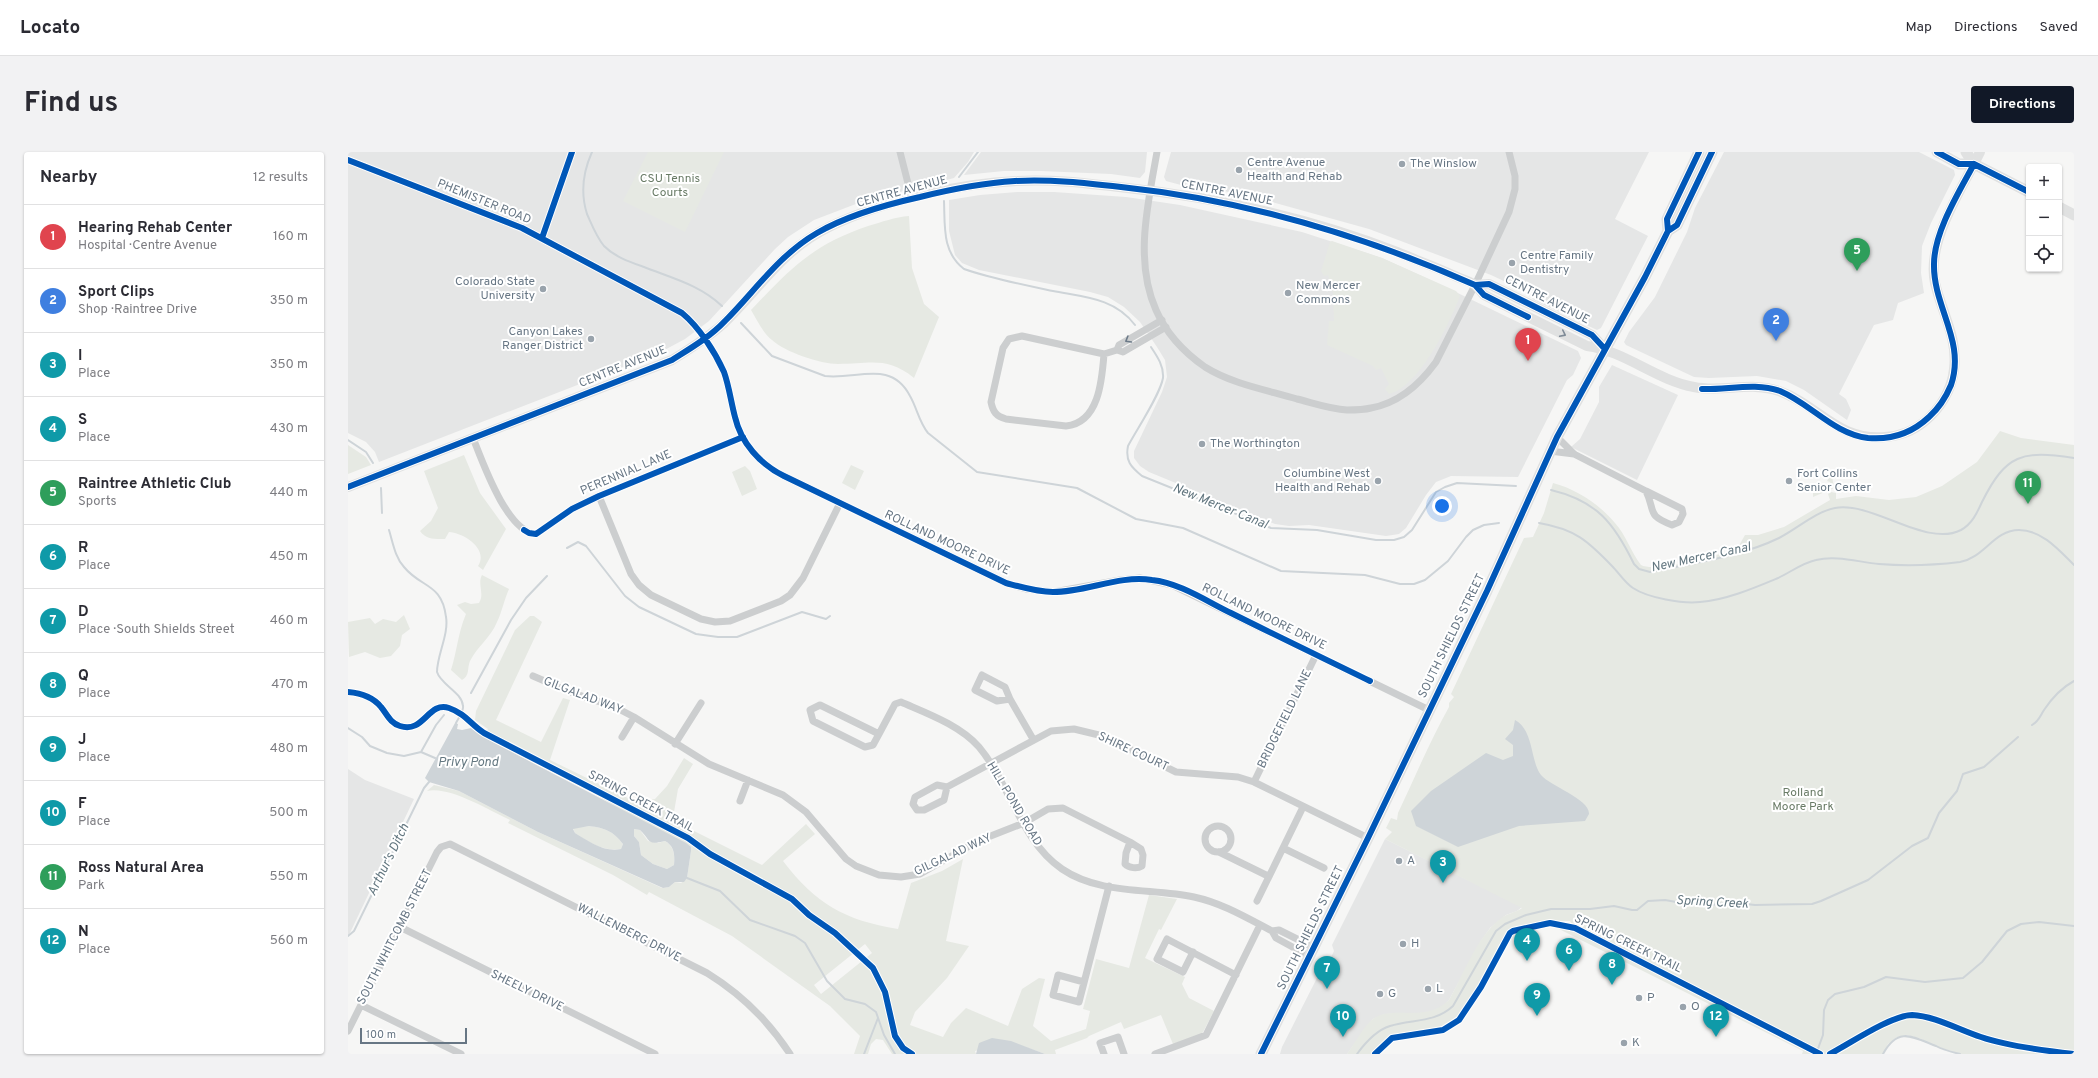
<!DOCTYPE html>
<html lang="en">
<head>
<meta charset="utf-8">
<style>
  :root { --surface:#fff; --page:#f2f2f3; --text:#2b2b33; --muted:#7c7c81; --line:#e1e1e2; --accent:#111827 }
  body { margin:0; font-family:Overpass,sans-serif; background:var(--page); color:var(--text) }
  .controls { position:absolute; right:12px; top:12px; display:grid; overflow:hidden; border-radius:4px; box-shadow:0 1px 3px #0004 }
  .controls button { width:36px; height:36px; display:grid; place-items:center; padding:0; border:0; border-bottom:1px solid var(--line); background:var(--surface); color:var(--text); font:20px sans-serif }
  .scale { position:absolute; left:12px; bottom:10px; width:107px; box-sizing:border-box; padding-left:4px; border:2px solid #677684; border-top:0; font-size:11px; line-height:14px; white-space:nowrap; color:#677684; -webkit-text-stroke:3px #fff; paint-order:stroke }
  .you { position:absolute; left:1094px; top:354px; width:14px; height:14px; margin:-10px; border:3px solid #fff; border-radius:50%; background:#1a73e8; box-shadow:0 0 0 6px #1a73e833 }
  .badge { display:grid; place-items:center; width:26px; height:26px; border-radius:50%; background:var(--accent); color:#fff; font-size:13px; font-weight:700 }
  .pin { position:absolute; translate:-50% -33px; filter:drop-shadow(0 1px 2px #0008) }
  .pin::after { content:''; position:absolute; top:21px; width:14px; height:12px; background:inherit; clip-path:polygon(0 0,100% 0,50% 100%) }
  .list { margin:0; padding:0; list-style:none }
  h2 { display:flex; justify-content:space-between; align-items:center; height:52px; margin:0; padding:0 16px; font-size:17px }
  h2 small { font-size:13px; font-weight:400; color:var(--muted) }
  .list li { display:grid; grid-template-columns:26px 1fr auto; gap:12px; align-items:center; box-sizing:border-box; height:64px; padding:0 16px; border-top:1px solid var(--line) }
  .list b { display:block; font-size:15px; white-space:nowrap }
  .list p { margin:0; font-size:13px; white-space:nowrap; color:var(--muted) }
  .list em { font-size:13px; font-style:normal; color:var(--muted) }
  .icon { flex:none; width:22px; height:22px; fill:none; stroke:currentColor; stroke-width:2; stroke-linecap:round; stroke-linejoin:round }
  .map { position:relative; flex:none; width:1726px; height:902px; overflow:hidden; border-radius:4px }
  header { display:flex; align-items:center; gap:24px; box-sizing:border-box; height:56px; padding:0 20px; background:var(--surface); border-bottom:1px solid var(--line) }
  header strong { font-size:19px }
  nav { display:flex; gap:22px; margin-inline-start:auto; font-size:14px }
  .intro { display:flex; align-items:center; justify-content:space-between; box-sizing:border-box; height:96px; padding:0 24px }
  h1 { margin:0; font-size:28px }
  .button { padding:10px 18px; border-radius:4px; background:var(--accent); color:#fff; font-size:14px; font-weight:700 }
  main { display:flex; gap:24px; padding:0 24px }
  aside { flex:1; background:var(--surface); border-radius:4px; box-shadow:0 1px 3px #0004 }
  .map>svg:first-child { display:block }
  .built { fill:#e5e6e6 }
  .green { fill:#e6e9e3; fill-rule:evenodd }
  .water { fill:#ced4d8; fill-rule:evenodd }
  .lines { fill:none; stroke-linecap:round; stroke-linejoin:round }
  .stream { stroke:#ced4d8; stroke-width:2 }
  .street { stroke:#cccecf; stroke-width:7 }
  .secondary { stroke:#e0e1e1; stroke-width:10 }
  .primary { stroke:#e0e1e1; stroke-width:11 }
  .cycleway-casing { stroke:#fff; stroke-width:8 }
  .cycleway { stroke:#0057b8; stroke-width:6 }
  .oneway { stroke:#7f8b97 }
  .oneway2 { stroke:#6c7a88 }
  .poi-dot { fill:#99a3ac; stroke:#fff; stroke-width:1.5 }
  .labels { text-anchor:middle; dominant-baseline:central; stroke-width:4; stroke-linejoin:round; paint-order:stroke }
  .poi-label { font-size:12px; fill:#677684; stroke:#fff; text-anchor:start }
  .park-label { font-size:12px; fill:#697b66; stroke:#fff }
  .street-label { font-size:12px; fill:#677684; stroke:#fff }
  .water-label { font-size:13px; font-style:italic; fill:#637780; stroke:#fff }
</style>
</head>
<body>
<header>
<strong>Locato</strong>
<nav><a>Map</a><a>Directions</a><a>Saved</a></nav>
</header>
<div class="intro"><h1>Find us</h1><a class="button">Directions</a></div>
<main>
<aside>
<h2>Nearby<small>12 results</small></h2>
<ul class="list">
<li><span class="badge" style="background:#e0444e">1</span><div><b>Hearing Rehab Center</b><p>Hospital · Centre Avenue</p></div><em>160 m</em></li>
<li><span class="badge" style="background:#3f7fe0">2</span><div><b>Sport Clips</b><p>Shop · Raintree Drive</p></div><em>350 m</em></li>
<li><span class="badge" style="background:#0f9aa8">3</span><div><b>I</b><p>Place</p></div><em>350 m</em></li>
<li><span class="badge" style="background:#0f9aa8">4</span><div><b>S</b><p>Place</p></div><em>430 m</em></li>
<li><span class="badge" style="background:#2e9e5b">5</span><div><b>Raintree Athletic Club</b><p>Sports</p></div><em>440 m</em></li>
<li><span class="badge" style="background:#0f9aa8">6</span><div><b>R</b><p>Place</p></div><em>450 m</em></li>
<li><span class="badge" style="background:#0f9aa8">7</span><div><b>D</b><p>Place · South Shields Street</p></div><em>460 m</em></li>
<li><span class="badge" style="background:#0f9aa8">8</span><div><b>Q</b><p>Place</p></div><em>470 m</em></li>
<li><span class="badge" style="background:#0f9aa8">9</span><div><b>J</b><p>Place</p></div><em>480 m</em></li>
<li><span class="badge" style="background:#0f9aa8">10</span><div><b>F</b><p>Place</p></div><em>500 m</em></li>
<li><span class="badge" style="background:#2e9e5b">11</span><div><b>Ross Natural Area</b><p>Park</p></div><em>550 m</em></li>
<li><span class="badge" style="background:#0f9aa8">12</span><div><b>N</b><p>Place</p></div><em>560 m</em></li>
</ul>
</aside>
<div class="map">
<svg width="1726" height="902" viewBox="0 0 1726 902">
  <rect width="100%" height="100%" fill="#f6f6f5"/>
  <path class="built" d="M0 0H626L620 10 606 26 513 50 466 68 440 85 427 97 361 169 337 187 309 202 31 310 27 300 18 290 0 281Z
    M633 0H799L797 20 792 26 763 22 693 19H656L616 23Z
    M823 0H1301L1267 67 1300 84 1253 176 1249 178 1186 148 1175 138 1143 123 1021 77 909 46 847 33H833L818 29 816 25Z
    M1376 0H1571L1606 18 1607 23 1583 71 1574 94 1573 121 1576 141 1550 151 1545 168 1526 173 1491 242 1498 247 1503 258 1499 268 1456 238 1438 229 1409 224 1361 226 1346 225 1278 193 1276 190 1281 180 1307 145 1339 80 1347 56Z
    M669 40H706L778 45 832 53 954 80 1034 106 1089 131 1230 199 1233 206 1225 223 1219 228 1170 325 1103 324 1088 330 1078 343 1058 376 1051 382 1038 384 961 373 941 374 927 372 801 320 792 314 786 306V299L814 240 819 225 817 208 809 195 792 170 776 155 760 145 742 140 631 118 614 111 607 103 601 79V48L632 43Z
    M1264 213 1330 243 1289 328 1223 295 1232 287 1251 250V235Z
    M0 617 17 628 66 647 0 785Z
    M1037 687 1174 755 1169 759 1158 763 1142 776 1133 789 1101 848 1094 856 1077 861 1037 862 1025 867 999 902H932L934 895 971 822 977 818 986 799 984 793Z"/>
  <path class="green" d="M300 0H376L337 80 275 49Z
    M561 64 564 116 576 152 591 165 566 226C539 204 522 212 490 212 472 212 437 200 424 188 415 181 409 168 403 158 442 117 464 93 520 74 534 70 547 65 561 64Z
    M984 89 1034 106 1108 139 1112 144C1101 172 1072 234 1041 242L1037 237 1041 232 1033 216 1028 218 1025 214 979 193 981 169H986L985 141 980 123 976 124 973 119 982 90Z
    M1652 279 1673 286 1726 293V902H1612L1588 894 1571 886 1559 883 1549 885 1540 892 1535 902H1454L1455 899 1205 774 1227 779 1436 887 1462 899 1464 896 1291 805 1225 774 1222 769H1217L1181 773 1160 780C1148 803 1122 863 1100 874 1069 889 1053 866 1026 902H999C1007 891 1015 875 1025 867 1045 852 1077 872 1101 848 1116 822 1128 786 1152 767 1159 761 1167 761 1174 756L1037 687 1044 680 1038 676 1043 666 1049 668 1050 661C1067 625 1082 589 1101 555V551L1106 545 1103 542 1176 386 1185 385 1196 361 1205 331C1228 337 1251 352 1267 371 1278 383 1283 400 1293 413 1308 421 1371 403 1389 397L1397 383H1410L1436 375 1482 348 1480 342 1483 340 1488 341V347L1508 344 1541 348 1568 345 1594 334 1629 310Z
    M0 293 18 305 23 313 0 322Z
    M116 303 132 341 158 377 135 418 130 414C141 397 116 381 101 380L97 387C88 387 78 388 72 379L83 369 90 356 76 319Z
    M503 313 516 319 507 338 494 331Z
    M397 314 402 319 409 337 394 344 384 320Z
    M1482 324H1484L1486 336 1465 345V337L1472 332 1478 334 1483 333 1482 330 1479 329Z
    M134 423 161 437C156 448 154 460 149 470 143 485 129 495 122 509 119 516 122 524 114 528L103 518C109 499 110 481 118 462L109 453 117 450 123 452 131 451C137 442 129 432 134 423Z
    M56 463 62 477 54 483 52 494 43 504 32 506 17 500 1 505 0 470 22 466 27 472 35 467 48 470Z
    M182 464H186L194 470 148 568 193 590 215 546 222 548 202 608 288 650 307 647 319 634 336 606 345 612 330 637 326 660 332 672 414 713 458 672 467 682 435 709C468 752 496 768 550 777L563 731 594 719 615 707 598 789 621 794 599 826 567 860 562 873 595 885 603 871 618 856 660 874 674 837 691 826 697 827 685 874 703 889 738 877 742 859 735 857 748 807 781 816 801 743 829 747 813 778 811 777 797 806 837 825 834 832 841 846 866 859 854 882 825 892 813 863 776 877 773 870 741 884 739 886 707 898 708 902H697L663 890 627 899 628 902H544L535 888 528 887 523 892 520 902H506L512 884 482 854 384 784 301 740 299 743 265 723 160 671 162 668C140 658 102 634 79 639L86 633 111 639 190 680 314 736 321 735 327 730 333 731 339 726 343 699 243 640 135 585 140 577 127 568 128 559 167 478ZM517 792 524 801 473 842 466 833Z
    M241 674C257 676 265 679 275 692L273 697C256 700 240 690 227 681L225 676Z
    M286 677 292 678 300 689 310 691 317 689C326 695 327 702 326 713L319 717 305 712 293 703 291 690 286 684Z"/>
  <path class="water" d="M1167 568C1186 578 1182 609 1193 623 1202 634 1242 647 1241 662L1237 669 1171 674 1110 695 1068 674 1063 659 1083 639 1138 601 1155 608 1165 604V593L1157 587 1165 578Z
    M107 571 110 572 109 577 114 578 123 576 135 585 338 691 343 695V699L339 726 336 730H327L321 735 315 736 190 680 111 639 81 630 77 626ZM241 674C257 676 265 679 275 692L273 697C257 701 240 689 227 681L225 677ZM286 677 292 678C303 688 298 694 317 689 326 694 327 702 326 713L319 717 305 712 293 703 291 690 286 684Z
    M644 886 663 889 697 902H628L631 891Z"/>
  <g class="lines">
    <path class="stream" d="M244 0C235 20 232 40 239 62 244 73 248 84 256 94 267 105 282 110 296 115 324 126 352 133 374 154
      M611 25 630 0
      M596 49C597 75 594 100 616 117 645 127 676 133 705 139 736 145 767 146 787 173
      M393 171 424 204 477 224C509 228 543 207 562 244 569 256 571 270 580 281L629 320 729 336 788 367 835 376 933 419 1017 423 1052 432H1066L1077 428 1100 409 1118 385 1125 378 1136 373 1151 371
      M803 195C809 204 816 214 815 226 812 243 789 277 780 294 777 309 783 315 794 324L923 376 969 378 1028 388H1046L1056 385 1064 378 1088 340 1097 335 1109 331 1168 334
      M0 288 18 300 25 311
      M33 336 34 361
      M1203 338C1249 349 1266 371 1286 412L1291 417 1302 420C1345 411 1392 405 1431 386 1449 377 1467 360 1487 356 1525 349 1578 396 1613 378 1624 372 1629 361 1634 350 1658 302 1674 298 1726 306
      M1191 371C1227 377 1240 389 1264 414 1271 421 1277 431 1285 436 1300 446 1335 452 1352 450 1378 448 1406 436 1430 426 1443 420 1454 411 1468 408 1488 403 1510 410 1531 412 1556 414 1587 413 1612 410 1636 406 1646 378 1671 378 1694 378 1711 398 1726 413
      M41 378C45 391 47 405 56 415 73 436 94 431 98 465 101 482 89 503 89 520 93 533 114 540 115 554 116 559 110 567 108 571
      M219 396 230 390 238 394 277 444 291 455 348 482 370 485H389L454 460 478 467 482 464
      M123 541 163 468 178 446 199 424
      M1684 573C1691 569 1692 564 1696 558 1704 546 1713 536 1726 529
      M0 576 14 585 22 594 39 601 56 604 73 600 87 606
      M73 600 88 573 96 563
      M339 726 372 739 402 768 447 784 457 791 479 829 497 847 517 852 528 860 536 883 547 902
      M0 784 6 779 76 636 81 630
      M516 902 530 866
      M1009 902C1017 891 1029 878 1042 874 1064 867 1087 871 1105 854L1148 779 1157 772 1178 763 1203 757H1242L1266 754 1284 758H1289L1300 749 1317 748 1345 753H1364L1381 750 1407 753 1464 752 1473 749 1520 728 1564 694 1580 686 1591 661 1609 639 1615 622 1636 615 1670 585
      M1468 902 1475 883 1476 858 1480 848 1487 842 1516 835 1538 825 1577 830 1615 826 1634 810 1659 779 1673 772 1691 770 1726 774
      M1535 902C1550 874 1565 885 1588 894 1595 898 1604 900 1612 902"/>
    <path class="street" d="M552 0 564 47
      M809 0C800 51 786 109 808 158 818 181 837 201 857 215 884 232 919 238 949 247 965 251 982 257 999 258 1007 258 1015 258 1023 256 1051 251 1072 232 1088 210L1127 133 1161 60 1167 37V24L1161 0
      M0 8 174 76 334 161C351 175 367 200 376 220 381 234 383 250 387 265 393 291 412 312 436 324L658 431 678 437 706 440 772 428 792 426 824 433 1081 558
      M194 86 224 0
      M814 168 771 193 769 198 775 200 818 175
      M756 202C754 228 751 271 718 274L658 267C648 264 645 260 643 250L655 196 661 187 674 184 756 202 769 198
      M1209 285 1226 302 1298 339C1308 360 1298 363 1324 373L1331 370 1335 362 1334 357 1298 339
      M125 286C135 311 159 380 188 382L224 357 251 344 395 285
      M1202 299 1226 302
      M251 344 283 422 291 433 303 443 353 467 367 470 382 469 433 449 442 443 455 426 492 351
      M634 523 657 535 662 547 649 549 627 538Z
      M185 524 222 540 267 555 286 565 361 612 435 643 458 660 498 707 508 714 531 723 553 725 572 722 630 689 676 671 700 657 715 656 782 690
      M662 547 685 587
      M531 582 525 593 517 595 465 569 462 558 472 553 531 582 547 552 553 550C578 561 612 573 631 595 662 632 672 688 714 717 752 743 803 736 846 745 874 751 899 766 924 779L928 786 961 804
      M274 585 286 565
      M327 592 353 551
      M906 630 968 503
      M599 635 596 648 576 658H569L565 652 567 645 589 633 599 635 703 579 726 577 755 584 828 620 890 625 906 630 1020 686
      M392 649 400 628
      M857 687a13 13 0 1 1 26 0a13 13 0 1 1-26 0Z
      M782 690 793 697 795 703 794 714C789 717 781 716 777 712L778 701Z
      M935 696 976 716
      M871 700 920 724
      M909 749 955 655
      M52 775 307 902
      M924 779 931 778 965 795
      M845 800 835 820 809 807 819 787 888 823
      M736 830 710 823 705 843 731 850 761 734
      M13 853 113 902
      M0 879 89 700 93 695 102 692 359 821C393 842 420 868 442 902
      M756 902 752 891 770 885 776 902
      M807 902 858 883 912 773"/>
    <path class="secondary" d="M1127 133 1141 132 1244 183 1256 196
      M0 335 324 208C342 197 359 186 375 172 413 136 433 98 483 74 535 49 612 31 669 29 703 27 737 31 771 35 866 45 961 65 1049 100 1068 108 1088 115 1107 124 1113 127 1122 129 1127 133 1130 135 1133 140 1136 143L1239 194C1277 199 1308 228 1346 235 1374 241 1403 229 1431 239 1471 253 1489 289 1537 285 1551 284 1565 279 1576 270 1592 257 1604 238 1606 217 1610 186 1594 161 1587 131 1578 89 1614 37 1632 0"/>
    <path class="primary" d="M1589 0 1611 12H1626L1681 40
      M1618 0 1626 12
      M1711 55 1726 63
      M1320 79 1329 73 1364 0
      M913 902 1020 686 1139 439 1209 285 1297 125 1320 79 1319 67 1351 0"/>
    <g class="cycleway-casing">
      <path id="cycleway" d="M1589 0 1611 12H1626L1681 40
        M0 8 174 76 334 161C351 175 367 200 376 220 381 234 383 250 387 265 393 291 412 312 436 324L658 431C673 435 689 440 705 440 739 440 770 423 804 428 832 431 858 449 883 461 929 484 975 506 1022 529
        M1320 79 1329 73 1364 0
        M194 86 224 0
        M1127 133 1141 132 1244 183 1256 196
        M1354 237C1379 238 1408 230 1432 239 1463 252 1486 282 1520 286 1543 288 1564 281 1581 265 1591 256 1598 245 1603 233 1618 189 1585 155 1586 112 1586 80 1611 40 1626 12
        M0 335 324 208C343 196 362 185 377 169 407 139 431 103 469 81 500 63 536 53 572 45 604 37 635 31 667 29 702 27 738 31 773 35 897 48 1014 83 1127 133L1136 143 1180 165
        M176 378 181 381 188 382 224 357 251 344 395 285
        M0 540C12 541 25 545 33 555 39 562 42 571 52 574 76 582 80 549 101 556 118 562 122 572 136 581L340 686 362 702 444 747 461 763 487 781 525 816 537 840 547 884 555 896 564 902
        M913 902 1020 686 1139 439 1209 285 1297 125 1320 79 1319 67 1351 0
        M1027 902 1044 886 1095 878 1111 868 1133 835 1162 781 1165 779 1202 771 1227 776 1472 902
        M1482 902C1501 892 1544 863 1564 863 1587 864 1611 878 1633 885 1659 894 1699 899 1726 902"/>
    </g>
    <use href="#cycleway" class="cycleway"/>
  </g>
  <defs><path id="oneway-chevron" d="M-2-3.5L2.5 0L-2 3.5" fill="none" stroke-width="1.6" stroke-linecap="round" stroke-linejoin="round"/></defs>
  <use class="oneway" href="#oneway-chevron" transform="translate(1215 182) rotate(26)"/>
  <use class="oneway2" href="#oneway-chevron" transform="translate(780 188) rotate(149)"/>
  <g class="poi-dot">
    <circle cx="1054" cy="12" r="4"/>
    <circle cx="891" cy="18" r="4"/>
    <circle cx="1164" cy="111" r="4"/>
    <circle cx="195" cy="137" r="4"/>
    <circle cx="940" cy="141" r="4"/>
    <circle cx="243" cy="187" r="4"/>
    <circle cx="854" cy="292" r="4"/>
    <circle cx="1030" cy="329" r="4"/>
    <circle cx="1441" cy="329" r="4"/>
    <circle cx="1051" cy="709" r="4"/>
    <circle cx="1055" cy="792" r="4"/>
    <circle cx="1080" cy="837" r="4"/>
    <circle cx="1032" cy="842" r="4"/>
    <circle cx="1291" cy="846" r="4"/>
    <circle cx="1335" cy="855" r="4"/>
    <circle cx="1276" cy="891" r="4"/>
  </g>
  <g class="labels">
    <g class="poi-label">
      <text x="899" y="11">Centre Avenue<tspan x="899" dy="14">Health and Rehab</tspan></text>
      <text x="1062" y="12">The Winslow</text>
      <text x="1172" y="104">Centre Family<tspan x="1172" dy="14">Dentistry</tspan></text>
      <text x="187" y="130" text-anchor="end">Colorado State<tspan x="187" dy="14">University</tspan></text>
      <text x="948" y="134">New Mercer<tspan x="948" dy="14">Commons</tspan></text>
      <text x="235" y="180" text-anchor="end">Canyon Lakes<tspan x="235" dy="14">Ranger District</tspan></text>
      <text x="862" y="292">The Worthington</text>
      <text x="1022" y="322" text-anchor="end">Columbine West<tspan x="1022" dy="14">Health and Rehab</tspan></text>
      <text x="1449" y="322">Fort Collins<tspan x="1449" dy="14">Senior Center</tspan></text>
      <text x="1059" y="709">A</text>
      <text x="1063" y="792">H</text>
      <text x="1088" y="837">L</text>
      <text x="1040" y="842">G</text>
      <text x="1299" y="846">P</text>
      <text x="1343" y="855">O</text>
      <text x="1284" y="891">K</text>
    </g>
    <g class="park-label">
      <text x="322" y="27">CSU Tennis<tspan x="322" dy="14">Courts</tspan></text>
      <text x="1455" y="641">Rolland<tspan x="1455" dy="14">Moore Park</tspan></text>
    </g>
    <g class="street-label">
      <text transform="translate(554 40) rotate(-15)">CENTRE AVENUE</text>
      <text transform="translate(879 41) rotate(11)">CENTRE AVENUE</text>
      <text transform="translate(136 50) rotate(22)">PHEMISTER ROAD</text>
      <text transform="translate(1199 148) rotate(27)">CENTRE AVENUE</text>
      <text transform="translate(275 215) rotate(-22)">CENTRE AVENUE</text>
      <text transform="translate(278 321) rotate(-23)">PERENNIAL LANE</text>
      <text transform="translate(599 391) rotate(25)">ROLLAND MOORE DRIVE</text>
      <text transform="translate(916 465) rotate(26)">ROLLAND MOORE DRIVE</text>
      <text transform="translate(1104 484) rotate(-64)">SOUTH SHIELDS STREET</text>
      <text transform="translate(235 544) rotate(21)">GILGALAD WAY</text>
      <text transform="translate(937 567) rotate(-64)">BRIDGEFIELD LANE</text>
      <text transform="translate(785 600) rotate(25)">SHIRE COURT</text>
      <text transform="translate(293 650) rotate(28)">SPRING CREEK TRAIL</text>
      <text transform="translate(666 652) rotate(59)">HILL POND ROAD</text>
      <text transform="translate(605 703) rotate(-25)">GILGALAD WAY</text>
      <text transform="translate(963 776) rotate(-64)">SOUTH SHIELDS STREET</text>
      <text transform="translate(281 781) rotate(27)">WALLENBERG DRIVE</text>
      <text transform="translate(47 785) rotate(-63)">SOUTH WHITCOMB STREET</text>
      <text transform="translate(1280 792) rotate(26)">SPRING CREEK TRAIL</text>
      <text transform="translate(179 839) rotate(26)">SHEELY DRIVE</text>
    </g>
    <g class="water-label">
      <text transform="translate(872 355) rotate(22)">New Mercer Canal</text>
      <text transform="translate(1353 406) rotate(-12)">New Mercer Canal</text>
      <text x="120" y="611">Privy Pond</text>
      <text transform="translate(41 708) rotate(-64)">Arthur's Ditch</text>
      <text transform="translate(1364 751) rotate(3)">Spring Creek</text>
    </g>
  </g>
</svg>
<div class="controls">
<button>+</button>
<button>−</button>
<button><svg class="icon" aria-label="locate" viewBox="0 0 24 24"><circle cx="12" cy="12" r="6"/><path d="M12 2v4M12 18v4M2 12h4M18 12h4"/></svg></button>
</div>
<div class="scale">100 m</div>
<div class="you"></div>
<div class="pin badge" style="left:1180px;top:209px;background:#e0444e">1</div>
<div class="pin badge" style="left:1428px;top:189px;background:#3f7fe0">2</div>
<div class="pin badge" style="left:1095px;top:731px;background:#0f9aa8">3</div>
<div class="pin badge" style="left:1179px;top:809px;background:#0f9aa8">4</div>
<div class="pin badge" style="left:1509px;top:119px;background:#2e9e5b">5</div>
<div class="pin badge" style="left:1221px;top:819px;background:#0f9aa8">6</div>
<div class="pin badge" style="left:979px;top:837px;background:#0f9aa8">7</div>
<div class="pin badge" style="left:1264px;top:833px;background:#0f9aa8">8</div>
<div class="pin badge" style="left:1189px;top:864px;background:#0f9aa8">9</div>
<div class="pin badge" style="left:995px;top:885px;background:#0f9aa8">10</div>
<div class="pin badge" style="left:1680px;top:352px;background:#2e9e5b">11</div>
<div class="pin badge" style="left:1368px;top:885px;background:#0f9aa8">12</div>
</div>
</main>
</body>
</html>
